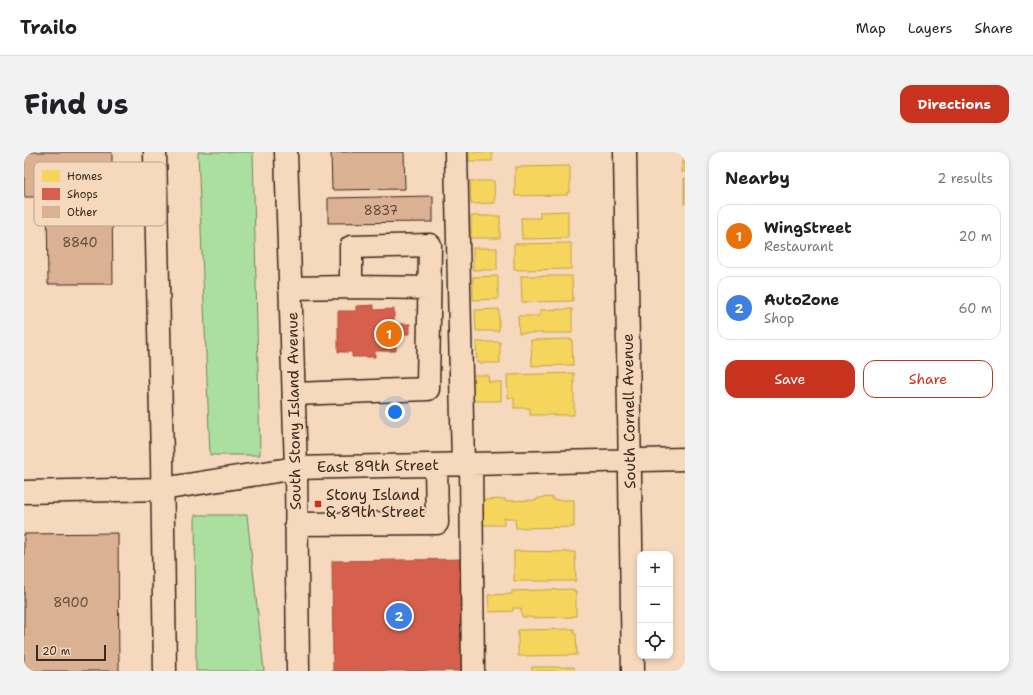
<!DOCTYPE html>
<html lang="en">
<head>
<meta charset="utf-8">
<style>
  :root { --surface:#fff; --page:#f2f2f2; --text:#202124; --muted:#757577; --line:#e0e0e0; --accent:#c8321e }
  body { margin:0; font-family:"Shantell Sans",sans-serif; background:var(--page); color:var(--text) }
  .controls { position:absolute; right:12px; bottom:12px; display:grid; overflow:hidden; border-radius:8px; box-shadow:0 2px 6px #0003 }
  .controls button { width:36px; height:36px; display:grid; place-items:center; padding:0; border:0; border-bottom:1px solid var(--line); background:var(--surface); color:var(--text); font:20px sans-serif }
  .scale { position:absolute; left:12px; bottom:10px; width:70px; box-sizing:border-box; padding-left:4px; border:2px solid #3b2a1e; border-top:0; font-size:11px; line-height:14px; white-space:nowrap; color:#3b2a1e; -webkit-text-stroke:3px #f6d8bc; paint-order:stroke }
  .you { position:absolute; left:371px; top:260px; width:14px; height:14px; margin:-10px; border:3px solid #fff; border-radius:50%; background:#1a73e8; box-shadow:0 0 0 6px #1a73e833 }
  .badge { display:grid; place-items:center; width:26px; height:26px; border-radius:50%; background:var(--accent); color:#fff; font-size:13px; font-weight:700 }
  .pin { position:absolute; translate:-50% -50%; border:2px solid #fff; box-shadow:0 1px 4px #0006 }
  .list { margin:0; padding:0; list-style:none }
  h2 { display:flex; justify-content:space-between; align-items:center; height:52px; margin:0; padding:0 16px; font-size:17px }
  h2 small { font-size:13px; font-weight:400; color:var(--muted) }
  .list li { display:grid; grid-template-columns:26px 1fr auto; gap:12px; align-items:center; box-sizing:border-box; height:64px; margin:0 8px 8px; padding:0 8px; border:1px solid var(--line); border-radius:12px }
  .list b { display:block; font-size:15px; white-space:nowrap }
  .list p { margin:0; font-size:13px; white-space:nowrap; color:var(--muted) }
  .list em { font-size:13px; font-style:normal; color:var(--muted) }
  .actions { display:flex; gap:8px; padding:12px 16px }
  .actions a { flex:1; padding:9px 0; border:1px solid var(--accent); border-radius:12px; text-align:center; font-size:14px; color:var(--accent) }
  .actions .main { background:var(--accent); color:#fff }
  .icon { flex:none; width:22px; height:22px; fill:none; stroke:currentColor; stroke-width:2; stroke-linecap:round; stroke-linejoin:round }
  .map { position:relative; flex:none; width:661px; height:519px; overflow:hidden; border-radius:12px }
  header { display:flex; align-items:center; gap:24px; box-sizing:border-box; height:56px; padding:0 20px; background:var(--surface); border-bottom:1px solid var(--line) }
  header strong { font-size:19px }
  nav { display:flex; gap:22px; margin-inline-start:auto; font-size:14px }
  .intro { display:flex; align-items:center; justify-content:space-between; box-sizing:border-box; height:96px; padding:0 24px }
  h1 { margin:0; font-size:28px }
  .button { padding:10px 18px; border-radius:12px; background:var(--accent); color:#fff; font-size:14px; font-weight:700 }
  main { display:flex; gap:24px; padding:0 24px }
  aside { flex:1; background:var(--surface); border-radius:12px; box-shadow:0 2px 6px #0003 }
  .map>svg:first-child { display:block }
  .green { fill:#abdfa0; stroke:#73845f }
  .homes { fill:#f6d55c; stroke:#bea249 }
  .shops { fill:#d6604d; stroke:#a8503f }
  .building { fill:#dbb193; stroke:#3b2a1e }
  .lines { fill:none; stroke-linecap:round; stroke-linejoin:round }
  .minor-casing { stroke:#3b2a1e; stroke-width:25 }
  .highway-casing { stroke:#3b2a1e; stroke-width:25 }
  .minor { stroke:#f6d8bc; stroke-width:22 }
  .highway { stroke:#f6d8bc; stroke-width:22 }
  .poi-dot { fill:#c8321e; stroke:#f6d8bc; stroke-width:1.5 }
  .labels { text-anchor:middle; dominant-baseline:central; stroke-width:4; stroke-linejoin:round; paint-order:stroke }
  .number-label { font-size:13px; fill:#634c3b }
  .street-label { font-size:15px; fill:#3b2a1e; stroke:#f6d8bc }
  .poi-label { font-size:15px; fill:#3b2a1e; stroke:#f6d8bc; text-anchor:start }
  .key { fill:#f6d8bc; stroke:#bea48d; stroke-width:1 }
  .key-label { font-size:11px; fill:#3b2a1e }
</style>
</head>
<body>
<header>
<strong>Trailo</strong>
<nav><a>Map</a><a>Layers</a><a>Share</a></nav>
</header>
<div class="intro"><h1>Find us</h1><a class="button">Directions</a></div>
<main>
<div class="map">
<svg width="661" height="519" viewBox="0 0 661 519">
  <rect width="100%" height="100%" fill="#f6d8bc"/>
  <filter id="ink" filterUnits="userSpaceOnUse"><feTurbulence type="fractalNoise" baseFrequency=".025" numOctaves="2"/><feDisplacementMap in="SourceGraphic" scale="8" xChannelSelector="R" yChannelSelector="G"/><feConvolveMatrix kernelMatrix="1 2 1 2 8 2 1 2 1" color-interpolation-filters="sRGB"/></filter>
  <g filter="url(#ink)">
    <path class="green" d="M174 0H229L236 303H186Z
      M171 363H223L240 519H172Z"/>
    <path class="homes" d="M445 0H468V9H445Z
      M660 0 661 20H658V10H660Z
      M546 14V40H543V43L491 44V15Z
      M660 26H661V52H660Z
      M446 29H470L471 51 447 52Z
      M544 59V86L498 87 497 66H516V60Z
      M447 64H476V86H447Z
      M547 91V117L490 118V92Z
      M449 96H473V118H449Z
      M474 124V147L449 148V125Z
      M497 124H548L549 149 498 150Z
      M475 157V179H452L451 158Z
      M548 157V181H495L494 164H516V158Z
      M548 187 549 213 508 214 507 188Z
      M452 190H476V211H453Z
      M550 221V263H506V256H490V246H484L483 223Z
      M446 223H464L465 230H477V249H447Z
      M529 345V348H550V375L492 376 491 366H480V373H459L458 348 481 347V349L514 348V346Z
      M490 399 551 400 552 429H490Z
      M549 437V439H552V464H549V465L507 466V465H498L497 456H489V459L465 460 464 443 488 442V439Z
      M550 477V482H552L553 503 494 504V478Z
      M508 515H550V519H508Z"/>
    <path class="shops" d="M350 153V158L370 157V172H386V182H372V199H351V205H328V200H314V159H332V154Z
      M441 407 442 519H309L308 409Z"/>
    <path class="building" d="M0 0H88V47L23 49 22 45H0Z
      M307 0H380L381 37 308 38Z
      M409 44V70L304 71V46Z
      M88 47 89 132H24L23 49Z
      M94 381 95 519H0V382Z"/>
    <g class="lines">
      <g class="minor-casing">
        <path id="minor" d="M432 0 439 312
          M601 0 609 519
          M327 135 405 136
          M266 136 327 135V95L406 93 404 237 270 242
          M447 312 449 519
          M0 340 138 337 272 316 661 307
          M272 372 413 371 412 313"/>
      </g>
      <g class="highway-casing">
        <path id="highway" d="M131 0 138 307 141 519
          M262 0 272 316 274 519"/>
      </g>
      <use href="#minor" class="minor"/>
      <use href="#highway" class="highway"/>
    </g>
  </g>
  <rect class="poi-dot" x="290" y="348" width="8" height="8" rx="2"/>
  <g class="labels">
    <g class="number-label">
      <text x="357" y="58">8837</text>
      <text x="56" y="90">8840</text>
      <text x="47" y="450">8900</text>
    </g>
    <g class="street-label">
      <text transform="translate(270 259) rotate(-91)">South Stony Island Avenue</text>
      <text transform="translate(605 259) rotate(-91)">South Cornell Avenue</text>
      <text transform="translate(354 314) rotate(-1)">East 89th Street</text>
    </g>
    <g class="poi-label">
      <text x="302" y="343">Stony Island<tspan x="302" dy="17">&amp; 89th Street</tspan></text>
    </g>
  </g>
  <rect x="10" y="10" width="132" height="64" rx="6" class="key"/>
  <rect x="18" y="18" width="18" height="12" fill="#f6d55c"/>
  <rect x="18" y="36" width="18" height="12" fill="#d6604d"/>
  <rect x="18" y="54" width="18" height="12" fill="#dbb193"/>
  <g class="key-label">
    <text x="43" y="28">Homes</text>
    <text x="43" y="46">Shops</text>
    <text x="43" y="64">Other</text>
  </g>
</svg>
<div class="controls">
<button>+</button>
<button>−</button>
<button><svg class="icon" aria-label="locate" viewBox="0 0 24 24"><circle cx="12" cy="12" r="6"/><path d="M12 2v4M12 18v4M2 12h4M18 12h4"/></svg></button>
</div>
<div class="scale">20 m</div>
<div class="you"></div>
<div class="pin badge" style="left:365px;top:182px;background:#e8710a">1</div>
<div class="pin badge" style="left:375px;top:464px;background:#3f7fe0">2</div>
</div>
<aside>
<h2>Nearby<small>2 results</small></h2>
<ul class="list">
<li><span class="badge" style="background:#e8710a">1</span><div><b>WingStreet</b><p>Restaurant</p></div><em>20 m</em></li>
<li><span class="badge" style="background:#3f7fe0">2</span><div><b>AutoZone</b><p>Shop</p></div><em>60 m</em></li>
</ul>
<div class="actions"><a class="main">Save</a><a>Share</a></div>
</aside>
</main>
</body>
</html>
